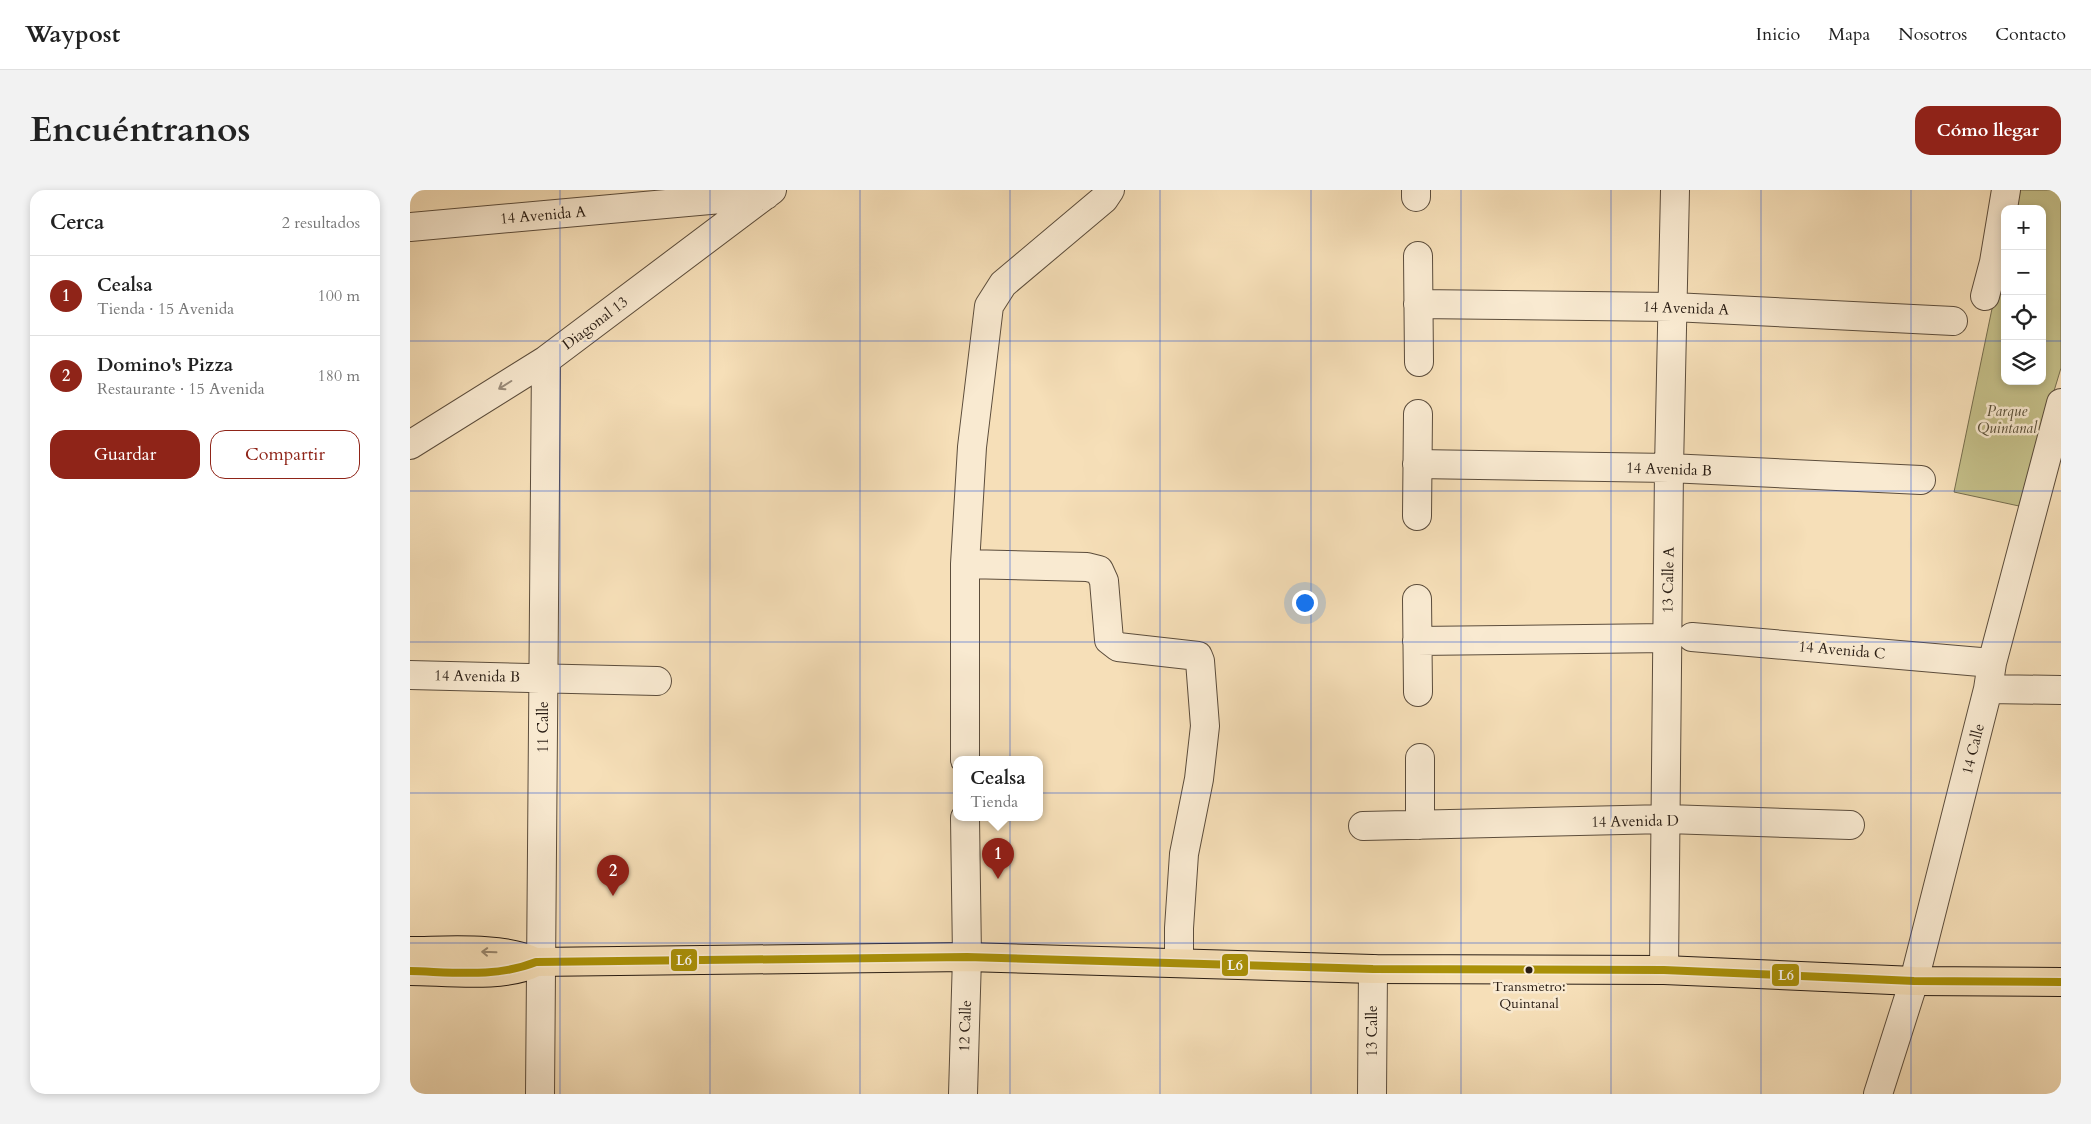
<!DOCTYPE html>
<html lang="es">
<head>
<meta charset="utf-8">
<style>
  :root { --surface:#fff; --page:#f2f2f2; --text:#222; --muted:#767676; --line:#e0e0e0; --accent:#8f2418 }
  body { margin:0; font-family:Cardo,serif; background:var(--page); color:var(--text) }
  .controls { position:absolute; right:15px; top:15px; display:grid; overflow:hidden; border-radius:10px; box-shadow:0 2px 8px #0003 }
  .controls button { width:45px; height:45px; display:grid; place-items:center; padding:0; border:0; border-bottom:1px solid var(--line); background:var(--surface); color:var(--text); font:25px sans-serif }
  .you { position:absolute; left:894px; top:412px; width:18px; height:18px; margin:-12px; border:4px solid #fff; border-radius:50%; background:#1a73e8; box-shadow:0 0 0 8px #1a73e833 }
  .badge { display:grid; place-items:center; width:32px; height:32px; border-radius:50%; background:var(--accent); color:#fff; font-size:16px; font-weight:700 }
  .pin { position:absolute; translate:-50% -41px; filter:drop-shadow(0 1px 2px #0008) }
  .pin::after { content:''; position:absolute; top:26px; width:18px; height:15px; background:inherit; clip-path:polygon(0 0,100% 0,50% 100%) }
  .popup { position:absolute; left:543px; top:566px; width:90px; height:65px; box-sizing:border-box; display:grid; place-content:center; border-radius:10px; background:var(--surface); filter:drop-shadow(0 1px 4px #0005); font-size:16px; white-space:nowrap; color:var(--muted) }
  .popup b { font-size:19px; color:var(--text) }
  .popup::after { content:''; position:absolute; left:50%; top:100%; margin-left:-10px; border:10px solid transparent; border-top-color:var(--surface) }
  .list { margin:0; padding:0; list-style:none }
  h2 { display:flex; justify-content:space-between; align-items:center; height:65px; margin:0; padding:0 20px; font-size:21px }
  h2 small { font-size:16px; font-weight:400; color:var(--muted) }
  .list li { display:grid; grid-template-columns:32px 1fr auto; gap:15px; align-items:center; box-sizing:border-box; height:80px; padding:0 20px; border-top:1px solid var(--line) }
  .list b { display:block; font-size:19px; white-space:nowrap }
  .list p { margin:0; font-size:16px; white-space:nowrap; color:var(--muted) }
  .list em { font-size:16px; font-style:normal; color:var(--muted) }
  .actions { display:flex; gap:10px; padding:15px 20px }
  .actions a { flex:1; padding:11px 0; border:1px solid var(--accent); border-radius:15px; text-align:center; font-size:18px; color:var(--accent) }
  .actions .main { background:var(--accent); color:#fff }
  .icon { flex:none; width:28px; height:28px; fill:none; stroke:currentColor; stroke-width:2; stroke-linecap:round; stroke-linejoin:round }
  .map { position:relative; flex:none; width:1651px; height:904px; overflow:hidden; border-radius:15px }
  header { display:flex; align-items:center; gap:30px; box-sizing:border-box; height:70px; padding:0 25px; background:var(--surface); border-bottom:1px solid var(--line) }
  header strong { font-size:24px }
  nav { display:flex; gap:28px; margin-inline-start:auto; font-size:18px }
  .intro { display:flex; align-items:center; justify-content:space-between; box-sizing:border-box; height:120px; padding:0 30px }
  h1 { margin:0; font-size:35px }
  .button { padding:12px 22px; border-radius:15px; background:var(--accent); color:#fff; font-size:18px; font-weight:700 }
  main { display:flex; gap:30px; padding:0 30px }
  aside { flex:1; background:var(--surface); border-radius:15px; box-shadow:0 2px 8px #0003 }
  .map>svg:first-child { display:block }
  .green { fill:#c4bf89; stroke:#766e4e }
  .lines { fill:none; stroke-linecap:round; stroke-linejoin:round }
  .minor-casing { stroke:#5c4d3c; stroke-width:30 }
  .major-casing { stroke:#281c13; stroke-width:30 }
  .minor { stroke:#f9ead1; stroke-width:28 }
  .major { stroke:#f6dfb8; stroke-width:28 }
  .bus-1-casing { stroke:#f9ead1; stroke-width:11 }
  .bus-1 { stroke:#a99008; stroke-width:8 }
  .oneway { stroke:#9b8d7c }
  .oneway2 { stroke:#99876e }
  .grid { fill:none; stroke:#1d4ed8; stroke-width:1; stroke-opacity:0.55 }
  .bus-dot { fill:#281c13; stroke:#f9ead1; stroke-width:2 }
  .labels { text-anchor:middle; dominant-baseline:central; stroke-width:5; stroke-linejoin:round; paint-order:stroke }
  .bus-label { font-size:14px; fill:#281c13; stroke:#f9ead1 }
  .street-label { font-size:15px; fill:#281c13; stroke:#f9ead1 }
  .park-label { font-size:15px; font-style:italic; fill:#574d36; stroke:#f9ead1 }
  .line-badge { stroke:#f9ead1; stroke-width:2 }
  .badge-label { font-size:14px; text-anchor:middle; font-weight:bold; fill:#fff }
</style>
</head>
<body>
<header>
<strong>Waypost</strong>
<nav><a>Inicio</a><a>Mapa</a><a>Nosotros</a><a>Contacto</a></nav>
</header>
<div class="intro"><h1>Encuéntranos</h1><a class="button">Cómo llegar</a></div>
<main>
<aside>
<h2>Cerca<small>2 resultados</small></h2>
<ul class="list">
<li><span class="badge">1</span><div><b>Cealsa</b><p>Tienda · 15 Avenida</p></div><em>100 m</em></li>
<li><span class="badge">2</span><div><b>Domino's Pizza</b><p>Restaurante · 15 Avenida</p></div><em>180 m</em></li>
</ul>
<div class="actions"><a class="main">Guardar</a><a>Compartir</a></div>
</aside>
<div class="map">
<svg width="1651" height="904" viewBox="0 0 1651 904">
  <rect width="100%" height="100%" fill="#f6dfb8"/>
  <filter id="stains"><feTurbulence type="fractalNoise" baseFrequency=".004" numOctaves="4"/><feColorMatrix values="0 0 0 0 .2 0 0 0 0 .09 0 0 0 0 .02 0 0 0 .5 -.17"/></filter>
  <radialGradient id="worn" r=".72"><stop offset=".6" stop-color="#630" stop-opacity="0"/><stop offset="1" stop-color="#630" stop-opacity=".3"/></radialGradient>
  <path class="green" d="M1606 0H1651V178L1609 316 1544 302 1595 56V191H1632V19H1602Z"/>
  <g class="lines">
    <g class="minor-casing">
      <path id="minor" d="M1006 0V7
        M0 37 356 5
        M1008 66 1009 172
        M1575 106 1584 72 1596 0
        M1008 114 1263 117 1543 131
        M0 255 136 170 362 0
        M1007 274 1259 278 1511 290
        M1007 326 1008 224
        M555 374 677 377 689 380 694 391 699 450 708 457 788 466 790 471 795 536 789 589 774 664 769 738V773
        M1007 409 1008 502
        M1282 447 1582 473
        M1007 451 1257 448
        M0 485 247 491
        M1578 499 1651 500
        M1010 568V635
        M555 570V374L562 257 579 116 593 94 694 9 700 0
        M953 636 1257 629 1440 635
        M1254 780 1259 278 1265 0
        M130 904 136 170
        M553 904 557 767 555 628
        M962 904 963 779
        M1468 904 1504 791 1578 499 1582 473 1651 213"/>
    </g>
    <g class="major-casing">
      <path id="major" d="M0 761C35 761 95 756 125 772
        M0 781C35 781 95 789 126 772L557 767 963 779 1254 780 1504 791 1651 792"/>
    </g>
    <use href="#minor" class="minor"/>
    <use href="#major" class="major"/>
    <g class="bus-1-casing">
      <path id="bus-1" d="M0 781C42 782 86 788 126 772L557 767 963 779 1254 780 1504 791 1651 792"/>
    </g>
    <use href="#bus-1" class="bus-1"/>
  </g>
  <defs><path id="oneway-shaft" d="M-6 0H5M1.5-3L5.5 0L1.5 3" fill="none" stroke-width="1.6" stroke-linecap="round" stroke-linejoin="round" transform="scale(1.25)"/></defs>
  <use class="oneway" href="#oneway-shaft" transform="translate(95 195) rotate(148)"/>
  <use class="oneway2" href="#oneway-shaft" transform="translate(79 762) rotate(-178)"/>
  <path class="grid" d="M150 0V904M300 0V904M450 0V904M600 0V904M750 0V904M901 0V904M1051 0V904M1201 0V904M1351 0V904M1501 0V904M0 151H1595M1632 151H1651M0 301H1651M0 452H1651M0 603H1651M0 753H1651"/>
  <circle class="bus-dot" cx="1119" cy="780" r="4.5"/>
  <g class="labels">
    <g class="bus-label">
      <text x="1119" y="796">Transmetro:<tspan x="1119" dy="17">Quintanal</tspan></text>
    </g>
    <g class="street-label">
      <text transform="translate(133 25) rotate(-5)">14 Avenida A</text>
      <text transform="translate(1276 118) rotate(2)">14 Avenida A</text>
      <text transform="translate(185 133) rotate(-37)">Diagonal 13</text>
      <text transform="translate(1259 279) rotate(2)">14 Avenida B</text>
      <text transform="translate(1258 390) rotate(-89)">13 Calle A</text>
      <text transform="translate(1432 460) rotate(5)">14 Avenida C</text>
      <text transform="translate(67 486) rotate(1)">14 Avenida B</text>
      <text transform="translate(133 537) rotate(-90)">11 Calle</text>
      <text transform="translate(1563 559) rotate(-76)">14 Calle</text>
      <text transform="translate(1225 631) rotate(-1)">14 Avenida D</text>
      <text transform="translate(555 836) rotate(-88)">12 Calle</text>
      <text transform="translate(962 841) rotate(-90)">13 Calle</text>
    </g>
    <g class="park-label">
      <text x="1597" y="221">Parque<tspan x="1597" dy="17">Quintanal</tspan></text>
    </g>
  </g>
  <g class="line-badge">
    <rect x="260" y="758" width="28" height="24" rx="5" fill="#a99008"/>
    <rect x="811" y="763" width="28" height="24" rx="5" fill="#a99008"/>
    <rect x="1361" y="773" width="29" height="24" rx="5" fill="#a99008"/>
  </g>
  <g class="badge-label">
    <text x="274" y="775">L6</text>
    <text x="825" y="780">L6</text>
    <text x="1376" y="790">L6</text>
  </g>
  <rect width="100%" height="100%" filter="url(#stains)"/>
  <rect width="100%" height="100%" fill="url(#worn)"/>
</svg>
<div class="controls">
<button>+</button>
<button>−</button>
<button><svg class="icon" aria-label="locate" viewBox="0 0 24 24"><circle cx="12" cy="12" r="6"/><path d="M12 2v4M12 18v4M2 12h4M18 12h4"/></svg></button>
<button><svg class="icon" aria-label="layers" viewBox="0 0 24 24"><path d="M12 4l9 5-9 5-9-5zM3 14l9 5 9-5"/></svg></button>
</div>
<div class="you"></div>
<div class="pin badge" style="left:588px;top:689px">1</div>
<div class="popup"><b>Cealsa</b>Tienda</div>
<div class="pin badge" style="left:203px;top:706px">2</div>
</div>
</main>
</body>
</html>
